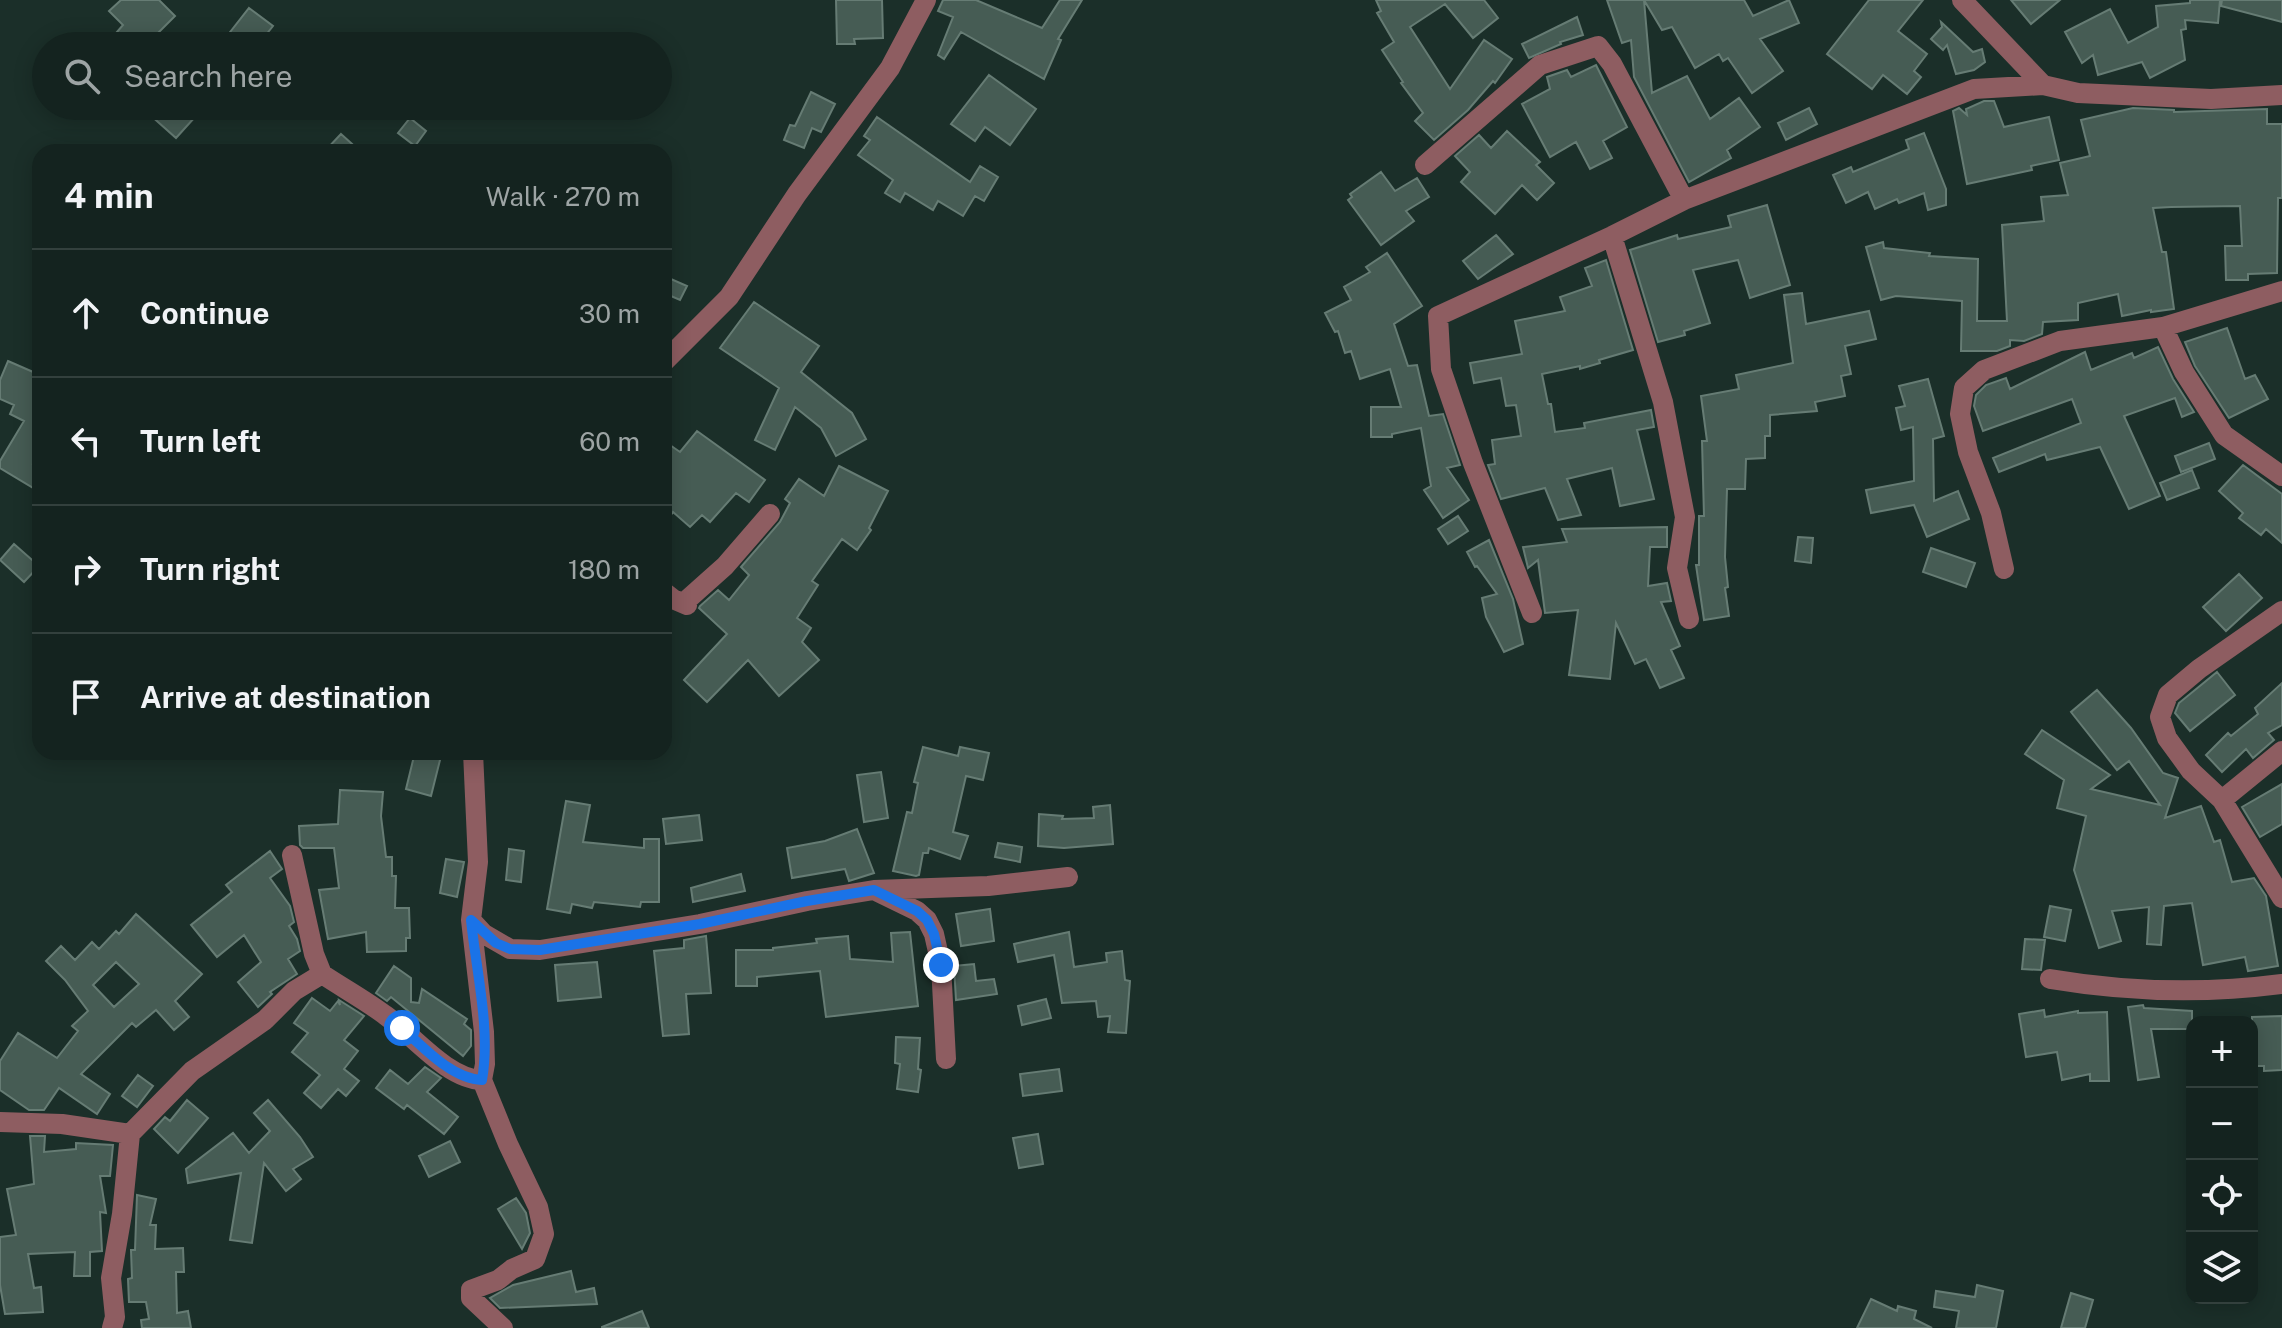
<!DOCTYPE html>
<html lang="en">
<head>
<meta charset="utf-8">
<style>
  :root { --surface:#14231f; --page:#212f2c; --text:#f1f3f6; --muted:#9da4a4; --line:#33403d }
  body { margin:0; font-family:"Public Sans",sans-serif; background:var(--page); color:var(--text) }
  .controls { position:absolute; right:24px; bottom:24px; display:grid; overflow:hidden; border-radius:16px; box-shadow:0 4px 20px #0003 }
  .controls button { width:72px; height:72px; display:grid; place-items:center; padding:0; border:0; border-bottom:2px solid var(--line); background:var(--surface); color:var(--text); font:40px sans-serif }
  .stop { position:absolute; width:24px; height:24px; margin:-18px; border:6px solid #1a73e8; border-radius:50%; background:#fff }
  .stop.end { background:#1a73e8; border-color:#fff; box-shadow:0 2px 8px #0008 }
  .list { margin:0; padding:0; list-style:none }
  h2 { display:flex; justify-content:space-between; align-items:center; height:104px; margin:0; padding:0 32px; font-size:34px }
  h2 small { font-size:26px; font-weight:400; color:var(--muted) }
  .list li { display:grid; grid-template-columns:52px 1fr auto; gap:24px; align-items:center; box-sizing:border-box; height:128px; padding:0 32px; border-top:2px solid var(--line) }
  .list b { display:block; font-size:30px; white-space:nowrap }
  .list em { font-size:26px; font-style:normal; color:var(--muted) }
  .icon { flex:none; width:44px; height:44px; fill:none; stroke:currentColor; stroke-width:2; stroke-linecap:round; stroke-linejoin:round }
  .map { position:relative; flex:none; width:2282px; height:1328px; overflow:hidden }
  .search { position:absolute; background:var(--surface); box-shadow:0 4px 20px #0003; left:32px; top:32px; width:640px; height:88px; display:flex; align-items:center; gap:20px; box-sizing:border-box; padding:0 28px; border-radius:44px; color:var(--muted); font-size:30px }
  .panel { position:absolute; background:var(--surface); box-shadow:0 4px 20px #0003; left:32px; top:144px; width:640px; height:616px; border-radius:24px }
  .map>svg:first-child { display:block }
  .building { fill:#465c54; stroke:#667c74; stroke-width:2; fill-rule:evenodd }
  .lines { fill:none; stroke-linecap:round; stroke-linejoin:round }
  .minor { stroke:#8e5d61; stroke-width:20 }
  .route { stroke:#1a73e8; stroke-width:10 }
</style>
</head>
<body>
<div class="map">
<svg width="2282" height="1328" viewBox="0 0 2282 1328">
  <rect width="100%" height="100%" fill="#1b2f29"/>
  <path class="building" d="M121 0H159L175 16 145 46H105L123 25 109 11Z
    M836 0H882L883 38 854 39 855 44H837Z
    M943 0H976L1042 28 1060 0H1082L1058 39 1061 40 1044 79 961 32 944 59 938 55 953 17 938 11Z
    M1376 0H1484L1498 18 1473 38 1445 4 1410 27 1450 89 1484 40 1512 59 1495 83 1493 81 1468 110 1434 140 1415 121 1423 113 1401 83 1403 82 1382 50 1394 42 1377 13 1381 11Z
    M1607 0H1644L1652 93 1687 76 1710 119 1739 98 1760 127 1727 150 1731 158 1689 182 1634 77 1631 40 1622 43Z
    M1644 0H1744L1753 16 1789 0 1799 23 1760 39 1783 71 1752 93 1728 58 1723 61 1719 54 1695 68 1672 27 1662 30Z
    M1869 0H1923L1898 31 1927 54 1914 71 1921 77 1907 94 1883 75 1872 89 1827 54Z
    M2011 0H2060L2031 24Z
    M2190 0H2220L2218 23 2185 20 2186 29 2181 30 2185 60 2150 78 2142 62 2098 75 2093 55 2082 63 2065 32 2110 9 2128 43 2158 27 2156 6 2190 3Z
    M2222 0H2282V22L2221 6Z
    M249 8 273 26 257 46H241L227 36Z
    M1577 17 1583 35 1560 42 1561 44 1529 58 1522 44Z
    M1941 22 1973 52 1982 49 1985 62 1974 70 1956 74 1947 45 1943 50 1931 39 1942 27Z
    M1596 65 1627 127 1603 141 1612 158 1590 169 1576 142 1550 157 1522 104 1550 89 1547 77 1567 70 1571 77Z
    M989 75 1036 109 1010 145 985 127 975 141 951 124Z
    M811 92 835 104 821 132 812 128 804 148 784 140 790 125 795 126Z
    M1984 101H1994L2004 127 2049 117 2059 160 2031 166 2032 170 1967 184 1953 111 1959 108 1967 115 1966 109Z
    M140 106H205L176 138Z
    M1809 108 1817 124 1786 140 1778 123Z
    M2133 108 2174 110V112L2267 109V124H2282V198H2278L2277 273 2248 274V280H2226L2225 246H2242L2240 206 2171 207 2153 208 2162 252H2166L2174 309 2151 312V310L2122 316 2118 294 2078 303V320L2043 322 2042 334 2024 341 2010 340V346L1997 351H1961L1962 301 1896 296 1881 300 1866 247 1883 242 1884 248 1930 253 1929 256 1978 259 1977 321H2007L2002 225 2044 221 2041 197 2068 195 2060 163 2090 156 2081 120Z
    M877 117 970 182 980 166 998 177 984 201 975 196 963 216 938 201 933 210 905 193 900 202 885 193 893 180 858 155 870 140 864 136Z
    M410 118 426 131 415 146 398 133Z
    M1507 131 1540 162 1536 165 1554 183 1537 200 1522 185 1495 214 1461 182 1470 172 1455 156 1479 135 1491 148Z
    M1924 133 1946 189V205L1928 210 1924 193 1899 203 1897 199 1875 209 1868 192 1846 203 1833 175 1851 167 1853 172 1909 149 1906 140Z
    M341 134 361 152H324Z
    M1381 172 1395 191 1417 178 1429 197 1406 211 1414 221 1381 245 1348 200 1352 197 1350 194Z
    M1767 205 1790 285 1750 298 1738 260 1693 270 1710 323 1684 331 1685 335 1658 342 1630 250 1677 235 1678 239 1731 227 1728 216Z
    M1496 235 1513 254 1478 279 1463 261Z
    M1387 253 1422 306 1394 324 1408 366 1417 365 1429 416 1443 414 1460 465 1447 468 1469 500 1443 518 1424 490 1431 486 1421 428 1392 434V437H1371V407H1401L1390 369 1360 379 1351 351 1345 353 1338 331 1335 332 1325 313 1351 300 1344 287 1370 272 1366 267Z
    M1606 260 1633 350 1599 360 1600 363 1580 369V366L1542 374 1548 404H1551L1555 432 1585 428 1584 423 1651 410 1654 427 1637 430 1654 499 1620 506 1612 468 1567 479 1581 515 1558 520 1545 488 1501 499 1488 465 1495 464 1492 440 1521 436 1516 405 1506 406 1501 378 1474 383 1470 363 1522 354 1515 321 1565 311 1560 297 1592 286 1585 268Z
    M664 276 687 286 680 300 664 293Z
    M1802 293 1806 324 1869 311 1876 339 1845 346 1851 374 1841 376 1845 396 1815 402 1817 411 1770 415V436H1765V458L1746 459 1745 489H1727L1725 557 1728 587 1725 588 1729 616 1704 620 1696 565H1699V516H1704L1702 441H1707L1701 396 1739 389 1736 375 1793 363 1784 295Z
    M754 302 819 346 801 372 852 413 866 439 836 456 821 428 795 407 775 450 755 440 779 388 720 348Z
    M2227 328 2245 379 2255 375 2268 399 2229 418 2195 366 2185 342Z
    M2158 347 2173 379 2194 412 2182 417 2175 398 2124 416 2160 496 2129 509 2100 447 2047 460 2045 454 1999 472 1993 458 2081 423 2072 399 1983 431 1974 406 1976 395 1986 385 2006 378 2010 389 2085 352 2091 370 2132 353 2134 358Z
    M8 361 40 375V452L33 464 40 468V480L35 489 0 468V461L24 421 10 414 14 405 0 399V380Z
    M1928 379 1944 436 1933 439 1934 501 1958 491 1969 519 1927 537 1914 505 1871 513 1866 490 1914 481 1913 427 1901 430 1896 408 1905 406 1899 386Z
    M697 431 765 480 749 502 736 493 710 522 702 515 690 527 673 512 664 525V441L680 452Z
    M2209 443 2215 459 2181 472 2175 456Z
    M2243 465 2282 494V543L2266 529 2261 535 2239 518 2243 513 2219 491Z
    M839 466 888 491 869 528 871 530 857 550 842 539 812 581 818 585 797 618 811 628 802 642 819 660 779 696 748 660 707 702 684 680 727 634 699 608 700 606 718 590 729 600 749 575 741 567 780 522 790 503 785 499 799 479 824 496Z
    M2192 470 2199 488 2167 500 2160 483Z
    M1458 516 1468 531 1448 544 1438 529Z
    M1667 527V547H1650L1648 586 1667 583 1671 601 1661 602 1680 646 1671 650 1684 678 1660 688 1646 659 1635 664 1616 623 1610 679 1569 675 1578 610 1545 613 1538 560 1528 568 1523 547 1567 542 1562 529Z
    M1798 537 1813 538 1811 563 1795 561Z
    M1489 540 1513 599 1523 644 1504 652 1486 617 1482 598 1497 594 1477 566 1475 567 1467 552Z
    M14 544 39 566 24 582 0 560Z
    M1931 548 1975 563 1966 587 1923 572Z
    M2239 574 2262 598 2226 631 2203 607Z
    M2217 672 2235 695 2190 731 2175 713 2179 703Z
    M2282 683V725L2268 733 2274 740 2253 758 2246 749 2222 772 2206 755 2228 733 2231 736 2258 714 2255 708Z
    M2097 690 2131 728 2163 773 2178 778 2165 818 2201 806 2214 842 2220 840 2232 882 2254 878 2266 896 2278 966 2248 971 2245 957 2203 965 2192 903 2164 906 2161 945 2147 944 2149 907 2112 911 2121 941 2099 948 2074 870 2086 816 2057 808 2064 780 2025 754 2042 730 2110 775 2091 789 2160 805 2129 761 2117 770 2071 712Z
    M923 747 958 756 960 747 989 753 983 780 966 776 953 832 968 836 960 859 929 848 928 853H923L919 875 916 876 893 871 907 812 912 813 918 783 914 782Z
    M415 752H442L431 796 406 789Z
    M881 772 888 818 864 822 857 775Z
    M2282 784V824L2260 837 2242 807Z
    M340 790 383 792 381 816 386 857H392V876H396L395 908H409L410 938H406V951L367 952 366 932 328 939 319 890 339 888 334 848H303L300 845 299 826 338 824Z
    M566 801 590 805 583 842 644 848V839H659V902H641L640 907 594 902 592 908 572 904 570 913 547 909Z
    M1110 805 1113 844 1064 848 1038 846 1039 814 1063 816 1062 819 1094 818 1093 807Z
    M699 815 702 840 666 844 663 819Z
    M857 829 874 873 849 881 845 869 792 878 787 848 825 841Z
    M998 843 1022 847 1020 862 995 857Z
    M509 849 524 851 521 882 506 880Z
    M270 851 282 869 270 878 290 906 294 922 289 926 297 939 300 951 288 959 297 974 270 992 272 994 258 1007 238 982 261 962 244 935 217 957 191 925 232 892 226 885Z
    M446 859 464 862 457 897 440 893Z
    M741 874 745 891 693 902 691 888Z
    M2050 906 2071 910 2065 941 2044 937Z
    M990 909 994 941 961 946 956 914Z
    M136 914 202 974 175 1001 189 1017 174 1030 156 1010 136 1027 132 1023 81 1074 110 1094 97 1114 59 1088 44 1110H29L0 1090V1061L18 1033 57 1058 78 1031 72 1026 88 1011 65 980 46 961 61 946 75 960 92 942 99 949 116 931 119 934ZM116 962 139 984 114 1007 93 985Z
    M910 932 918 1006 826 1017 820 971 757 977V986H736V950H773V948L817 943 816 939 848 936 850 959 893 962 891 933Z
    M1069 932 1074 967 1107 962 1106 953 1122 951 1125 980 1130 981 1126 1033 1108 1032 1110 1016 1098 1017 1096 1001 1062 1003 1054 955 1018 962 1014 944Z
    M706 936 711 993 686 994 689 1034 663 1036 654 951 684 948V940Z
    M2025 939 2045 940 2041 970 2022 969Z
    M597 962 601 997 558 1001 555 965Z
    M974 964 976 981 994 979 997 994 956 1000 954 966Z
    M394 966 411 978V1002L419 1003 422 989 467 1019 464 1024 471 1030V1046L463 1056 391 997 387 1001 376 993Z
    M312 998 330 1011 338 1001 340 1005 339 1000 364 1016 344 1040 358 1051 344 1069 359 1081 346 1096 338 1089 321 1108 304 1093 320 1075 292 1052 308 1033 294 1023Z
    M1046 999 1051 1018 1022 1025 1018 1006Z
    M2143 1005 2144 1008 2192 1011V1029H2151L2159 1077 2138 1080 2128 1007Z
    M2044 1010 2045 1017 2078 1011V1013L2107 1012 2109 1081H2090V1074L2062 1080 2057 1052 2026 1057 2019 1014Z
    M2282 1016V1070L2264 1071V1066H2252V1017Z
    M896 1037 920 1038 918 1069 921 1070 918 1092 897 1089 900 1064 895 1063Z
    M425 1067 441 1078 427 1092 458 1117 444 1134 407 1105 404 1109 376 1088 390 1070 408 1084Z
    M1059 1069 1062 1091 1023 1096 1020 1074Z
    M138 1075 153 1086 137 1107 122 1096Z
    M187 1100 208 1118 178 1153 154 1129 165 1117 170 1121Z
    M268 1100 300 1137 313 1157 293 1169 301 1179 286 1191 264 1163 252 1243 230 1240 241 1173 188 1183 186 1169 233 1133 249 1153 270 1131 254 1113Z
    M1038 1134 1043 1164 1019 1168 1013 1138Z
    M30 1136H45L44 1152 76 1149V1143L113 1145 110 1176H100L106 1213 100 1212 102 1251 90 1252V1276H74L75 1252 28 1254 34 1288 41 1287 43 1312 5 1314 0 1285V1237L16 1235 7 1189 34 1184Z
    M450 1141 460 1162 429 1177 419 1156Z
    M137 1195 156 1199 150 1225H156L155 1249 183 1248 184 1272H176L177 1313 188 1311 191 1328H142L141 1320 149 1319 146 1302H129L128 1279 132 1278 131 1250H135Z
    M516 1198 526 1213 530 1233 522 1249 498 1209Z
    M571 1271 576 1292 594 1288 597 1304 500 1308 490 1298 513 1285Z
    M1977 1285 2003 1291 1996 1328H1956L1959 1311 1934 1307 1936 1291 1975 1297Z
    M2071 1293 2093 1300 2085 1328H2061Z
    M1871 1299 1897 1311 1898 1306 1916 1311 1914 1319 1932 1328H1857Z
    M642 1311 649 1328H602V1327Z"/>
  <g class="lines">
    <path class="minor" d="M1962 0 2043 85
      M1425 165 1540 65 1598 46 1612 64 1684 200
      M1612 236 1663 402 1685 517 1677 568 1689 619
      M2163 327 2184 372 2224 435 2282 476
      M664 362 729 297 797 194 890 68 926 0
      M2004 569 1991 513 1968 452 1960 414 1964 388 1984 370 2060 341 2163 327 2282 291
      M664 592 673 599 687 605 688 599 725 566 770 514
      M2282 611 2199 669 2168 695 2160 717 2167 738 2191 771 2222 800 2282 898
      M1532 613 1473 463 1441 369 1438 316 1612 236 1684 200 1974 89 2043 85 2078 93 2211 99 2282 95
      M2222 800 2282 751
      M292 855 314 954 322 974
      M878 892 917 911 927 920 934 934 941 965 946 1059
      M471 920 484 934 510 949 540 950 700 924 807 901 874 890 988 886 1068 877
      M2050 979C2127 992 2205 994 2282 984
      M482 1080 508 1144 538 1207 544 1234 535 1259 512 1269 498 1280 471 1290V1298L503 1328
      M0 1122 62 1124 130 1134
      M112 1328 115 1317 111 1278 122 1214 130 1134 192 1071 265 1020 294 991 322 974C343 988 365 1000 385 1015 413 1035 447 1079 482 1080L485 1064 484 1032 471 920 478 862 473 752"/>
  </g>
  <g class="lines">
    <path class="route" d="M402 1028C423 1047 452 1079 482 1080 491 1030 476 970 471 920L496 943 510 949 540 950 700 924 807 901 874 890 917 911 927 920 934 934 941 965"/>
  </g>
</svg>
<div class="controls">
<button>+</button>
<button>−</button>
<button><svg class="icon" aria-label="locate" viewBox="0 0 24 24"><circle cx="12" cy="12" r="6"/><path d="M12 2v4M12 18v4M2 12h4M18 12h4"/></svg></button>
<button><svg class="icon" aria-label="layers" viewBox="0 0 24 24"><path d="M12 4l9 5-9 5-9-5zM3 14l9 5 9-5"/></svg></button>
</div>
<div class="stop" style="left:402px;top:1028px"></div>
<div class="stop end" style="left:941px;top:965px"></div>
<div class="search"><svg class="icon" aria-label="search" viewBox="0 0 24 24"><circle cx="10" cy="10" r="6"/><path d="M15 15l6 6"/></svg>Search here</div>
<section class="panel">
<h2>4 min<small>Walk · 270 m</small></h2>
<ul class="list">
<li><svg class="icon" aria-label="ahead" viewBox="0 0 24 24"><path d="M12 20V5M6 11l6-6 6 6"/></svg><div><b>Continue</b></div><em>30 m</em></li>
<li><svg class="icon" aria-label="left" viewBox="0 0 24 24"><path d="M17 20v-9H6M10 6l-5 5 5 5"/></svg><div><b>Turn left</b></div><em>60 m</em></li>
<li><svg class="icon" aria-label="right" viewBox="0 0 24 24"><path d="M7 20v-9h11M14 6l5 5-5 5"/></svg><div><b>Turn right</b></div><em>180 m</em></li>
<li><svg class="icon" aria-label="arrive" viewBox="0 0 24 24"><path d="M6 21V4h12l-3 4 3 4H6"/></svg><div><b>Arrive at destination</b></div></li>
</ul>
</section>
</div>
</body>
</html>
